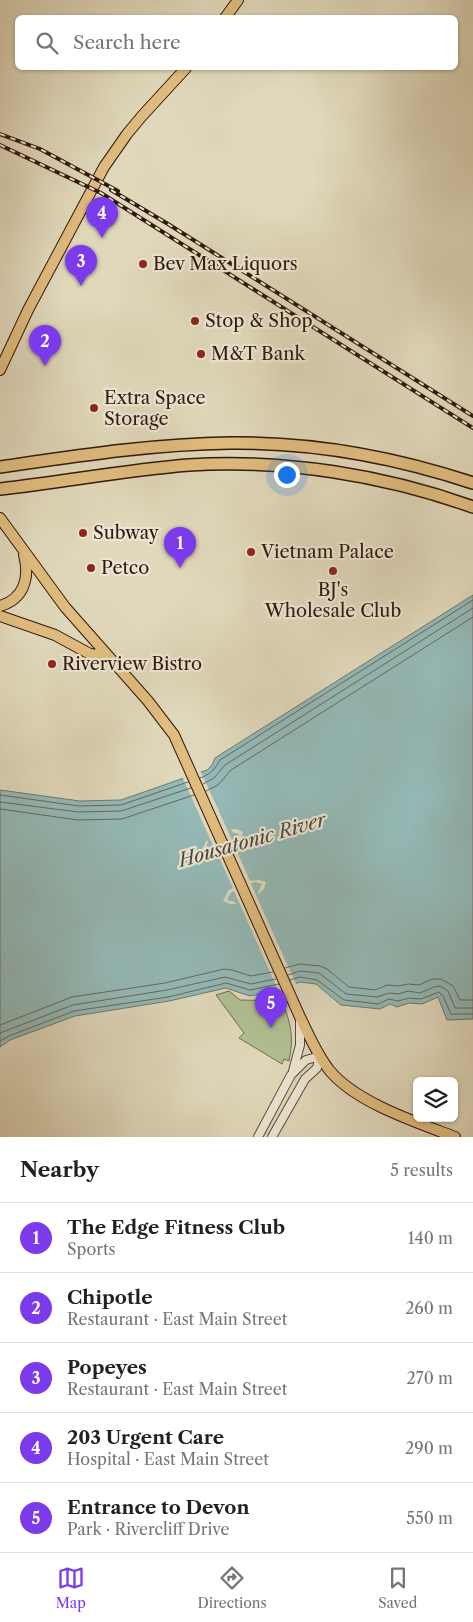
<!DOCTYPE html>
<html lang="en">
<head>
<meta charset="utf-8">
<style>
  :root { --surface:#fff; --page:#f2f2f2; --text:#202124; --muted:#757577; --line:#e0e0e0; --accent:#7c3aed }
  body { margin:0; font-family:"Libre Caslon Text",serif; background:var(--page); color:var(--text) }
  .controls { position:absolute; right:15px; bottom:15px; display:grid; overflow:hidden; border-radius:8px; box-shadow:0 1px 4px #0004 }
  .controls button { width:45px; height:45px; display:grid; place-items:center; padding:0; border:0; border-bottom:1px solid var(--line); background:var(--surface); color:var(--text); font:25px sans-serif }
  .you { position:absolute; left:286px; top:474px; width:18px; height:18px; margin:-12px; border:4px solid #fff; border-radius:50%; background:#1a73e8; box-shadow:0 0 0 8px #1a73e833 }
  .badge { display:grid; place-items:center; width:32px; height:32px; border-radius:50%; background:var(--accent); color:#fff; font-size:16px; font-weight:700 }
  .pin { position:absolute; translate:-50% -41px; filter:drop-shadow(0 1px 2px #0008) }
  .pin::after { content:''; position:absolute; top:26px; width:18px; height:15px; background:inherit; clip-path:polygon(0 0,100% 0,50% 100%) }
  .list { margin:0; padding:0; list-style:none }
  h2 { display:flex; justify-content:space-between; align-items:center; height:65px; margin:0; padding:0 20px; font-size:21px }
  h2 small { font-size:16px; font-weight:400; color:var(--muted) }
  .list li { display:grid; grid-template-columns:32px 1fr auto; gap:15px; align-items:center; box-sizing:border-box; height:70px; padding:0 20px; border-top:1px solid var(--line) }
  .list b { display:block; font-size:19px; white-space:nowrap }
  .list p { margin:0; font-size:16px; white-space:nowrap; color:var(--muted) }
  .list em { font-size:16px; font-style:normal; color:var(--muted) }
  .icon { flex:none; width:28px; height:28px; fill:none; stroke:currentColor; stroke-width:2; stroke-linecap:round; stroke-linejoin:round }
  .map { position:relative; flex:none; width:473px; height:1137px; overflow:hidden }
  .search { position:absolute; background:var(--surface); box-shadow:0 1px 4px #0004; left:15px; right:15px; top:15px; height:55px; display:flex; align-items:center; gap:12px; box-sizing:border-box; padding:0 18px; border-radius:8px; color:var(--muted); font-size:19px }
  .sheet { height:415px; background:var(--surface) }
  nav { display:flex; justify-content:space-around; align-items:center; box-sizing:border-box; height:70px; border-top:1px solid var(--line); background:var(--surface); font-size:14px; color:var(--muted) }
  nav a { display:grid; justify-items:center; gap:2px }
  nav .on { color:var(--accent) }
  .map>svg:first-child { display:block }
  .green { fill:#b0bf92; stroke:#716c4f }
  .water { fill:#94b9b6; stroke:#6d7972 }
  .pier { fill:#e0d8bb }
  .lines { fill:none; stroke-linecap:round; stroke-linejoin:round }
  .shore { stroke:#636861; stroke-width:1 }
  .minor-casing { stroke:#5e4838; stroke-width:10 }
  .major-casing { stroke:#32180c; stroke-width:12 }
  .highway-casing { stroke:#32180c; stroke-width:14 }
  .minor { stroke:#ebe6d3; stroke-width:8 }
  .major { stroke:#e0bc7e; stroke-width:10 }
  .highway { stroke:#e0bc7e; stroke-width:11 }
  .rail-casing { stroke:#32180c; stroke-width:4 }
  .rail { stroke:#ebe6d3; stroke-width:2; stroke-dasharray:5.5; stroke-linecap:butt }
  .poi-dot { fill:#8f2418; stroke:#ebe6d3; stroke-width:2 }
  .labels { text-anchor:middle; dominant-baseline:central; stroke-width:4.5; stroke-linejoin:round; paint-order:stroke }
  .poi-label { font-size:18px; fill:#32180c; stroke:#ebe6d3; text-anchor:start }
  .water-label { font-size:19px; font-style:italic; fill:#4f483f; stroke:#ebe6d3 }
</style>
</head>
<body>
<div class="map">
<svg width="473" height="1137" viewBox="0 0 473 1137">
  <rect width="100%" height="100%" fill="#e0d8bb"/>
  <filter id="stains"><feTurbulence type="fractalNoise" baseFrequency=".004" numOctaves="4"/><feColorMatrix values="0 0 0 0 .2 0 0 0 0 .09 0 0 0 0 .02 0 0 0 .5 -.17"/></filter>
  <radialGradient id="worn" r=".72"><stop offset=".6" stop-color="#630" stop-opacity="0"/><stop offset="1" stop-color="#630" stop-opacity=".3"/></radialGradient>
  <path class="green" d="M229 991 240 1000 282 1001C291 1024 294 1036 289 1061L284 1059 282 1064 239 1038 244 1033 216 995Z"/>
  <path class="water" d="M473 595V1019L447 1020 438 997 422 1004 409 1003 397 1007 390 1004 380 1009 341 1005 316 984 300 982 275 991 250 996 226 988 169 1001 75 1016 10 1040 0 1047V790L80 801 121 800 207 770 212 765 215 758Z"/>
  <path class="pier" d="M200 770 233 842 236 841 239 834 232 832 231 829H237L243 832 241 839 234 845 250 881 259 880 266 882 264 889 259 894 258 892 262 884 254 882 251 884 297 986 279 992 234 891 231 892 227 900 235 902 236 904H230L223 901 229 890 233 888 217 853 213 855 201 851 207 840 208 842 205 850 212 852 215 850 182 776Z"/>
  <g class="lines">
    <path class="shore" d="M200 778C211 774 214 770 220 760L473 600
      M203 784 214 778 225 765 473 608
      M206 791 218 785 231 770 473 617
      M0 795 79 806 121 805 188 782
      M0 802 78 812 121 811 191 788
      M0 809 78 820 122 819 194 795
      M285 968 300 964 320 966 327 969 349 987 375 990 387 985 398 986 408 984 419 985 432 979H441L453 986 460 1000H473
      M288 975 300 971 319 973 346 994 377 997 389 993 398 994 408 991 420 993 434 987 440 986 448 991 455 1008H473
      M290 980 300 977 317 980 344 1000 378 1004 389 999 398 1001 409 998 421 999 439 992 443 996 451 1014H473
      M0 1025 72 997 165 983 224 969 232 970 251 976 273 972
      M0 1033 73 1005 167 990 225 977 251 984 276 979
      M0 1041 9 1036 74 1011 168 997 226 983 250 990 279 984"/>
    <g class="minor-casing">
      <path id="minor" d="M293 1071 300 1045V1019
        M258 1137 291 1075 306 1060 320 1056 317 1068 305 1079 272 1137"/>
    </g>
    <g class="major-casing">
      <path id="major" d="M225 18 238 0
        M0 370 28 310 104 167 127 134 142 116 186 68
        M0 518 65 607 148 701 174 735 300 1017C309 1035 317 1055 330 1071 357 1103 416 1122 455 1137
        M0 606C24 599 30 578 24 555
        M0 616 55 635 90 654 108 656"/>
    </g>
    <g class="highway-casing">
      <path id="highway" d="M0 467C76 456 153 444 230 443 313 442 395 457 473 483
        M0 489C63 482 126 470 189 465 284 459 384 475 473 507"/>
    </g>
    <use href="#minor" class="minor"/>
    <use href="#major" class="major"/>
    <use href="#highway" class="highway"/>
    <g class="rail-casing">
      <path id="rail" d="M0 134 40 149 118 191
        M0 145 101 193 473 428
        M111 190 168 224 473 416"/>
    </g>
    <use href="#rail" class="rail"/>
  </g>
  <g class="poi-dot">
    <circle cx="143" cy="264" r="5"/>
    <circle cx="195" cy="321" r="5"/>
    <circle cx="201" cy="354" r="5"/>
    <circle cx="94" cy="408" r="5"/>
    <circle cx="83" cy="533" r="5"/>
    <circle cx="251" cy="552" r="5"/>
    <circle cx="91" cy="568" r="5"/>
    <circle cx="333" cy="571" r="5"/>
    <circle cx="52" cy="664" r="5"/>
  </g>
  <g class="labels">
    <g class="poi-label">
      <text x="153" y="264">Bev Max Liquors</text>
      <text x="205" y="321">Stop &amp; Shop</text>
      <text x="211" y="354">M&amp;T Bank</text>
      <text x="104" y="398">Extra Space<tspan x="104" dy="21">Storage</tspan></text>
      <text x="93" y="533">Subway</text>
      <text x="261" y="552">Vietnam Palace</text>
      <text x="101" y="568">Petco</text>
      <text x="333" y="590" text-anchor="middle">BJ's<tspan x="333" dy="21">Wholesale Club</tspan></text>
      <text x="62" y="664">Riverview Bistro</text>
    </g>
    <g class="water-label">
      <text transform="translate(252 840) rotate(-16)">Housatonic River</text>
    </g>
  </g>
  <rect width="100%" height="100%" filter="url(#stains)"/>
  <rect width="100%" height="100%" fill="url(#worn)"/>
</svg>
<div class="controls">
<button><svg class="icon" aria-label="layers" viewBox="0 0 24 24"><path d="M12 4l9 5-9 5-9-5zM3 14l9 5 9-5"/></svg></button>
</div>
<div class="you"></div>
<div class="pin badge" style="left:180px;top:568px">1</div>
<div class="pin badge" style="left:45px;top:366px">2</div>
<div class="pin badge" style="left:81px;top:286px">3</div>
<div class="pin badge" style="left:102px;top:238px">4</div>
<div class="pin badge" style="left:271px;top:1028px">5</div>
<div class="search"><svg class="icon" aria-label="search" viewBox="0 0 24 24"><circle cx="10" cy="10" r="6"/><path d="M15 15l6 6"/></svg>Search here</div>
</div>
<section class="sheet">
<h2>Nearby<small>5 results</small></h2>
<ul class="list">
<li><span class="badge">1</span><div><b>The Edge Fitness Club</b><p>Sports</p></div><em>140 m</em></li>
<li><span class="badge">2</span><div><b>Chipotle</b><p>Restaurant · East Main Street</p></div><em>260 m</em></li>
<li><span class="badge">3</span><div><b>Popeyes</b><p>Restaurant · East Main Street</p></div><em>270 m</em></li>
<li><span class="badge">4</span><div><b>203 Urgent Care</b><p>Hospital · East Main Street</p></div><em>290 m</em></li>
<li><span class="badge">5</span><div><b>Entrance to Devon</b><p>Park · Rivercliff Drive</p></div><em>550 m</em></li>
</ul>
</section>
<nav>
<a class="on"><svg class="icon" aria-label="map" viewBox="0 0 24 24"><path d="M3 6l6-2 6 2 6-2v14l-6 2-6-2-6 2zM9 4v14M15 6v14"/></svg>Map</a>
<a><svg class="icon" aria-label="directions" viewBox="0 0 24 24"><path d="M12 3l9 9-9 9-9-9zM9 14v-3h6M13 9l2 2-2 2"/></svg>Directions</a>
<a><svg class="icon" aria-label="saved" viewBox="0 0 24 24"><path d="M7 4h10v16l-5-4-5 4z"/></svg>Saved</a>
</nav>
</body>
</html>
